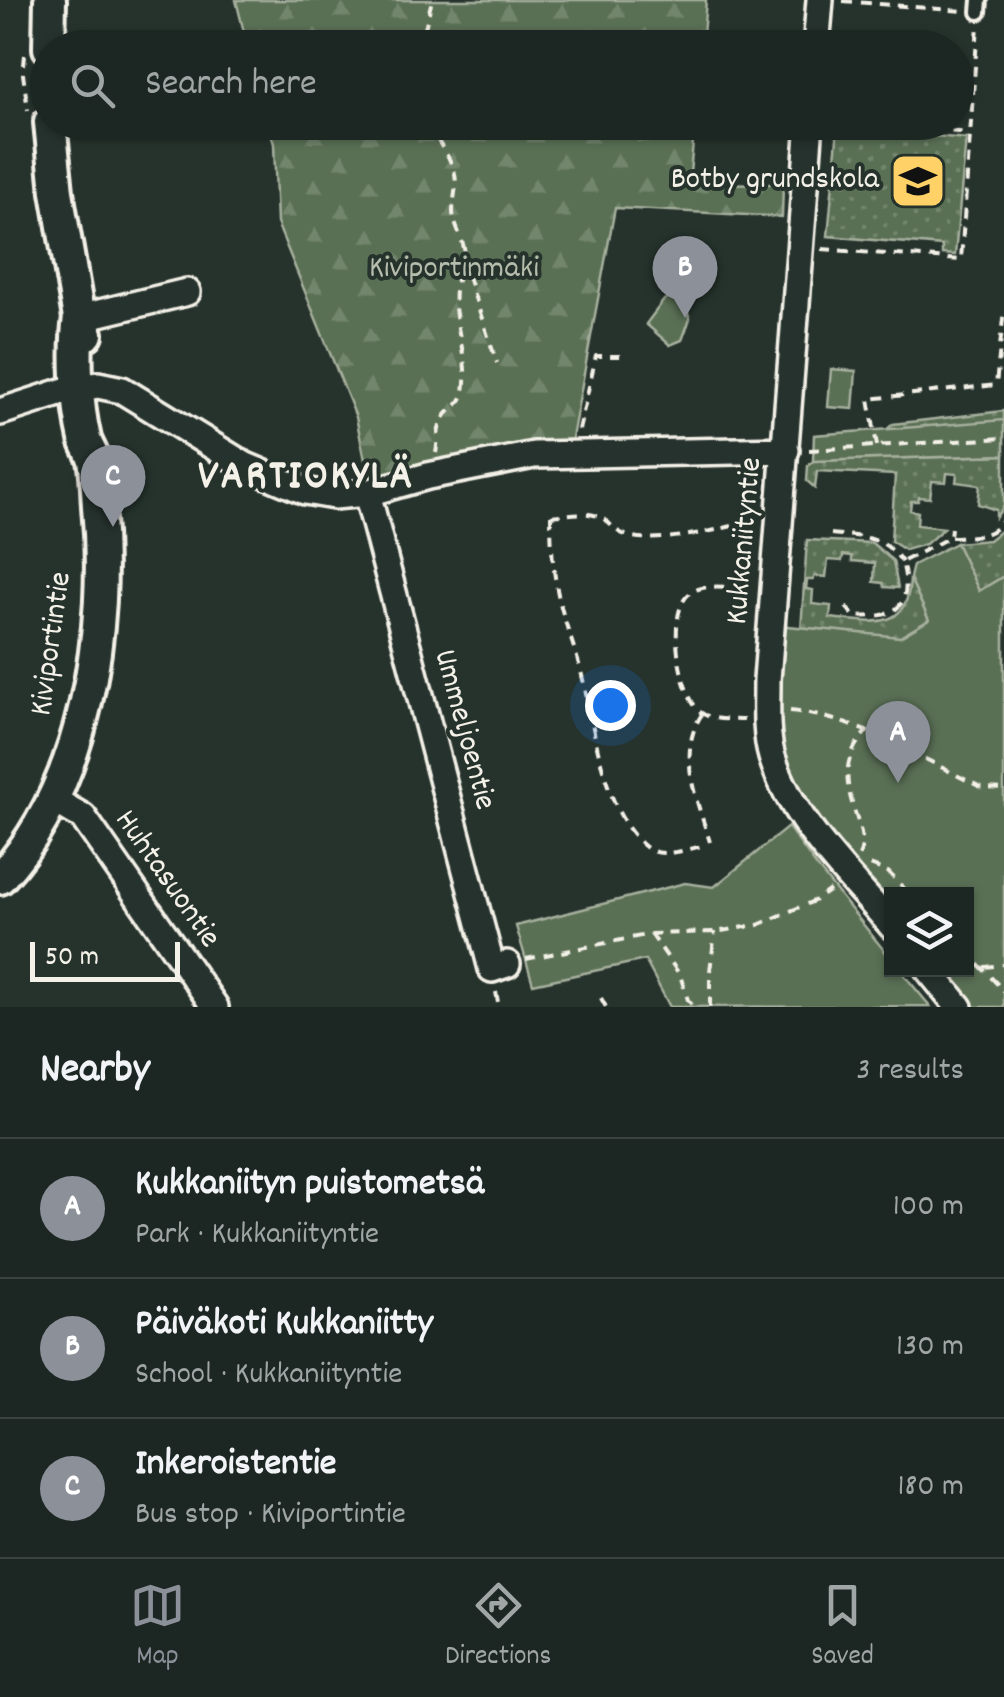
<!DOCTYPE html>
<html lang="en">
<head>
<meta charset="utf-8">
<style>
  :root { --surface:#1c2622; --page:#29322f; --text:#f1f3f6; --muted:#a0a5a5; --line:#3a4340; --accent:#8c9099 }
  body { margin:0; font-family:Dekko,sans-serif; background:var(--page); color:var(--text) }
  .controls { position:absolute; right:30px; bottom:30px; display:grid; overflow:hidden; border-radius:0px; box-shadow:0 2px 8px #0004 }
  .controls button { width:90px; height:90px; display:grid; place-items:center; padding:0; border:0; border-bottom:2px solid var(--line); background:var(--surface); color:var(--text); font:50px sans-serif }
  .scale { position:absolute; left:30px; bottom:25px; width:150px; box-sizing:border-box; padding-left:10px; border:5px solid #f4f1e8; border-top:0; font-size:28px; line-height:35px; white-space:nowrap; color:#f4f1e8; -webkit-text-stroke:8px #26332d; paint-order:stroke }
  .you { position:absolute; left:610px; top:705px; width:35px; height:35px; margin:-25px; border:8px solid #fff; border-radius:50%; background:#1a73e8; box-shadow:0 0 0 15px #1a73e833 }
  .badge { display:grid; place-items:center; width:65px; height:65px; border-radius:50%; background:var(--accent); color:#fff; font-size:32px; font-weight:700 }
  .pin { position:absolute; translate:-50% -82px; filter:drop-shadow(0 2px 5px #0008) }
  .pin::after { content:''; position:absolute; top:52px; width:35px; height:30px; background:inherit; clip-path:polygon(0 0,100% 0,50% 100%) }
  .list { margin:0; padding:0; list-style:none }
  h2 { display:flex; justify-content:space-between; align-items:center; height:130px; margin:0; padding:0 40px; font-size:42px }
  h2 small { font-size:32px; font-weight:400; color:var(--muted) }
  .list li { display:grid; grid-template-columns:65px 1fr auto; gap:30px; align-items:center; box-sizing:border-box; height:140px; padding:0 40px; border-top:2px solid var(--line) }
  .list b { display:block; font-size:38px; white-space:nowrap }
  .list p { margin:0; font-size:32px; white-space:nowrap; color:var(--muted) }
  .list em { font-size:32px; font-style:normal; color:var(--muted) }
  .icon { flex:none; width:55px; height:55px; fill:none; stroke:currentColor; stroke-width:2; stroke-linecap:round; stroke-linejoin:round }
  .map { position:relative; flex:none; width:1004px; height:1007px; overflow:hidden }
  .search { position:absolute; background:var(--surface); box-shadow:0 2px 8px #0004; left:30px; right:30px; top:30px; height:110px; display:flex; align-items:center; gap:25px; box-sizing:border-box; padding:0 35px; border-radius:55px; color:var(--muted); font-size:38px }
  .sheet { height:550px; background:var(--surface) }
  nav { display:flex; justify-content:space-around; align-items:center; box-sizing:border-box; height:140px; border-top:2px solid var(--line); background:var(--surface); font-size:28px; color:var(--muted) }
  nav a { display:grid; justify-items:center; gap:5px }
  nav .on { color:var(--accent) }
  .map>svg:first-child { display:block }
  .grass { fill:url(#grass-dots); stroke:#a7b09e; stroke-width:2.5 }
  .forest { fill:url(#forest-firs); stroke:#a7b09e; stroke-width:2.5 }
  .green { fill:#5a7054; stroke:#a7b09e; stroke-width:2.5 }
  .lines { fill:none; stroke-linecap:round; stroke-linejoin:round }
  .service-casing { stroke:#f4f1e8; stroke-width:20 }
  .minor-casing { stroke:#f4f1e8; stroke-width:32 }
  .tertiary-casing { stroke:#f4f1e8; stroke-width:38 }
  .path { stroke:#f4f1e8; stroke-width:4; stroke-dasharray:10 8; stroke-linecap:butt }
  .service { stroke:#26332d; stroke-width:12 }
  .minor { stroke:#26332d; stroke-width:25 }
  .tertiary { stroke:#26332d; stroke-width:30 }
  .labels { text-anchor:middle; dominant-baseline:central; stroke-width:8; stroke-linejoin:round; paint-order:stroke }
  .poi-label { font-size:32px; fill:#f4f1e8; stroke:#26332d; text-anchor:end }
  .park-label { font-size:32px; fill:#b6bdad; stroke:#26332d }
  .street-label { font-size:32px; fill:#f4f1e8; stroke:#26332d }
  .district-label { font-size:42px; font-weight:bold; letter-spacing:2.5px; fill:#f4f1e8; stroke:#26332d }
</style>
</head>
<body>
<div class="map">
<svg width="1004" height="1007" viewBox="0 0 1004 1007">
  <defs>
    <pattern id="grass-dots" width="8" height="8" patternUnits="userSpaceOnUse" patternTransform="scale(2.5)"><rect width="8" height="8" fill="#5a7054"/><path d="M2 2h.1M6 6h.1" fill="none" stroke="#72856d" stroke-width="1.8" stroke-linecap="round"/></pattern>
    <pattern id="forest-firs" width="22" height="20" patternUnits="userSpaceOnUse" patternTransform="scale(2.5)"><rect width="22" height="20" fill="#5a7054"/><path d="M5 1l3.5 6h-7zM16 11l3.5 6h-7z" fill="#72856d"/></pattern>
  </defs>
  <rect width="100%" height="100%" fill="#26332d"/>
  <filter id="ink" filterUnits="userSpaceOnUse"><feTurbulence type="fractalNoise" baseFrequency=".01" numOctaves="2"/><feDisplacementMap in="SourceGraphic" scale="20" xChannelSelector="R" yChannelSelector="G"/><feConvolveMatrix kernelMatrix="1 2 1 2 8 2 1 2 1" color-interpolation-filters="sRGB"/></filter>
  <g filter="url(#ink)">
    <path class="grass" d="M838 127 966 139 955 255 942 254V246L828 236Z
      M1004 411V432H884L893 424Z
      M1004 455V506L996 517V510L978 504 980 485 956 482 957 474 947 473 946 482 932 481 930 498 919 497 918 501H911L910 510 918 512 917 525 944 528 926 544 905 550 891 541 895 475 817 471 815 488 807 481 808 466 813 461Z
      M1004 528V576L979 591 956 543 989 540Z
      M807 540 872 543 893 561 898 588 884 587 883 583 874 582 875 563 852 561V556L843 555 842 561 828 560 826 577 815 576 813 580H807L806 589 813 590 812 604 831 606 830 618C869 622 909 633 910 578L929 620 900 638 801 630Z"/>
    <path class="forest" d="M236 0H706L702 47 248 48Z
      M268 123H695L689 183 783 184 782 217 615 208 571 443 485 456 369 479 356 417 277 223 274 144Z"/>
    <path class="green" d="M673 294 683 299 690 319 682 340 670 345 646 324 664 300Z
      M831 369 856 371 853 409 828 407Z
      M1004 420V455L813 461 814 435Z
      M956 543 979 591 1004 576V1007H970L938 970 966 969V894H892L891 914 807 814 779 753 777 625 900 637 929 620 910 578 913 565Z
      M788 827 817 867 891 959 892 969 900 970 930 1006 670 1007 645 960 533 984 516 926 685 883 714 887Z"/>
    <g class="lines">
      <g class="service-casing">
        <path id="service" d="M979 12 980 0"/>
      </g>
      <g class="minor-casing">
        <path id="minor" d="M816 48 820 0
          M810 122 767 680C767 705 765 733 772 757 792 822 849 875 892 926
          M79 318 187 292
          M0 412 65 391 98 385 122 390 244 465 305 491 334 496 367 493 428 476 534 455 786 450
          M367 493 492 969 507 964
          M54 800 83 817 215 1007
          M928 969 959 1007"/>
      </g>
      <g class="tertiary-casing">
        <path id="tertiary" d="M49 48 50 0
          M50 122 57 192 79 318 87 334
          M0 878C86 786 110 627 98 506 97 491 97 474 94 460 92 453 87 446 85 439 77 406 74 351 79 318"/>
      </g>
      <path class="path" d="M843 1 963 11
        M420 48 432 0
        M25 55 23 74 28 110
        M432 122C433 139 446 150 452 165 460 182 453 195 453 212 454 230 469 245 464 265L497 363
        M844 122 969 133
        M822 249 961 260 978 25
        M579 430 596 356H622
        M877 446 869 399 996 385 1004 309
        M809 450 1004 438
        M436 453C438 444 437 429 442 421 451 404 464 408 465 382 468 346 441 297 464 265
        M551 515C551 537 552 561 556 583 560 611 571 637 579 664 594 717 600 812 647 848 662 859 688 849 706 845
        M551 516C567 515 590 509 605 520 611 524 615 531 623 534 648 545 706 533 732 526
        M831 534C861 537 884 535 902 562
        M951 537C972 536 991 539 1004 519
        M846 607 854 616C896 619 914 607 902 562L950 537 951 528
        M790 711C862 719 919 758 983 788L1004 789
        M702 714C676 753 697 801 710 842
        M744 720C729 719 711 721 699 711 679 692 666 612 689 594 703 582 732 588 750 589
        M859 856C875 825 819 779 868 730
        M870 865 888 872 910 894
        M651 934 680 975 688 1000 694 1007
        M966 951 1004 991
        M526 959 651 934 715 932 758 925 816 900 830 890
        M966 969 1004 965
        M496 992 499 1007
        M601 998 606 1007
        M710 1007V971L715 932"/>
      <use href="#service" class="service"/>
      <use href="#minor" class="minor"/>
      <use href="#tertiary" class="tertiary"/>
    </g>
  </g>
  <defs>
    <g id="school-square" transform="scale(2.875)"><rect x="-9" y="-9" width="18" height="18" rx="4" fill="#ffd166" stroke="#26332d"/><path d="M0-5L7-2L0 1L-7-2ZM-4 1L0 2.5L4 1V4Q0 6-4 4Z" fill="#111"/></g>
  </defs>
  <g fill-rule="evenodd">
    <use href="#school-square" x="918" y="181"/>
  </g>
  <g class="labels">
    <g class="poi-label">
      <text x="879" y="181">Botby grundskola</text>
    </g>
    <g class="park-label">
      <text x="454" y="270">Kiviportinmäki</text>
    </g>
    <g class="street-label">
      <text transform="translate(746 541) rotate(-85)">Kukkaniityntie</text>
      <text transform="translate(53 644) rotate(-82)">Kiviportintie</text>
      <text transform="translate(463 730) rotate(75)">Ummeljoentie</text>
      <text transform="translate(166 880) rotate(55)">Huhtasuontie</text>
    </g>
    <g class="district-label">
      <text x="306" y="479">VARTIOKYLÄ</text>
    </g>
  </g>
</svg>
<div class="controls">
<button><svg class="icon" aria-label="layers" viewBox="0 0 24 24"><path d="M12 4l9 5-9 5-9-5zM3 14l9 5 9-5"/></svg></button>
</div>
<div class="scale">50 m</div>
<div class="you"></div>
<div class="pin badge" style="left:898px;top:783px">A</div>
<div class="pin badge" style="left:685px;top:318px">B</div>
<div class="pin badge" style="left:113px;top:527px">C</div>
<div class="search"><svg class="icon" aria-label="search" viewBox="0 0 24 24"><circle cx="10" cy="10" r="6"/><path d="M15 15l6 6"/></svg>Search here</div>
</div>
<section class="sheet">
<h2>Nearby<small>3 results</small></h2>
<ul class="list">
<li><span class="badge">A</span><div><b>Kukkaniityn puistometsä</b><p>Park · Kukkaniityntie</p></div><em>100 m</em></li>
<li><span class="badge">B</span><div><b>Päiväkoti Kukkaniitty</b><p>School · Kukkaniityntie</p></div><em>130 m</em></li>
<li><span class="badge">C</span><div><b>Inkeroistentie</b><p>Bus stop · Kiviportintie</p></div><em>180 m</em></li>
</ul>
</section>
<nav>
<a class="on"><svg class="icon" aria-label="map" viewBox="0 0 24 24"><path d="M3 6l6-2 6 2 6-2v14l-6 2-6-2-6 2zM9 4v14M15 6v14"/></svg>Map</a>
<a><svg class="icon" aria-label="directions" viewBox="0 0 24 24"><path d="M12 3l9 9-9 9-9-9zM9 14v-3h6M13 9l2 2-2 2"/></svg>Directions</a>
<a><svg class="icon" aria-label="saved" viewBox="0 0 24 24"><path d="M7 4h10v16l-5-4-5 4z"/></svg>Saved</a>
</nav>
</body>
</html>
